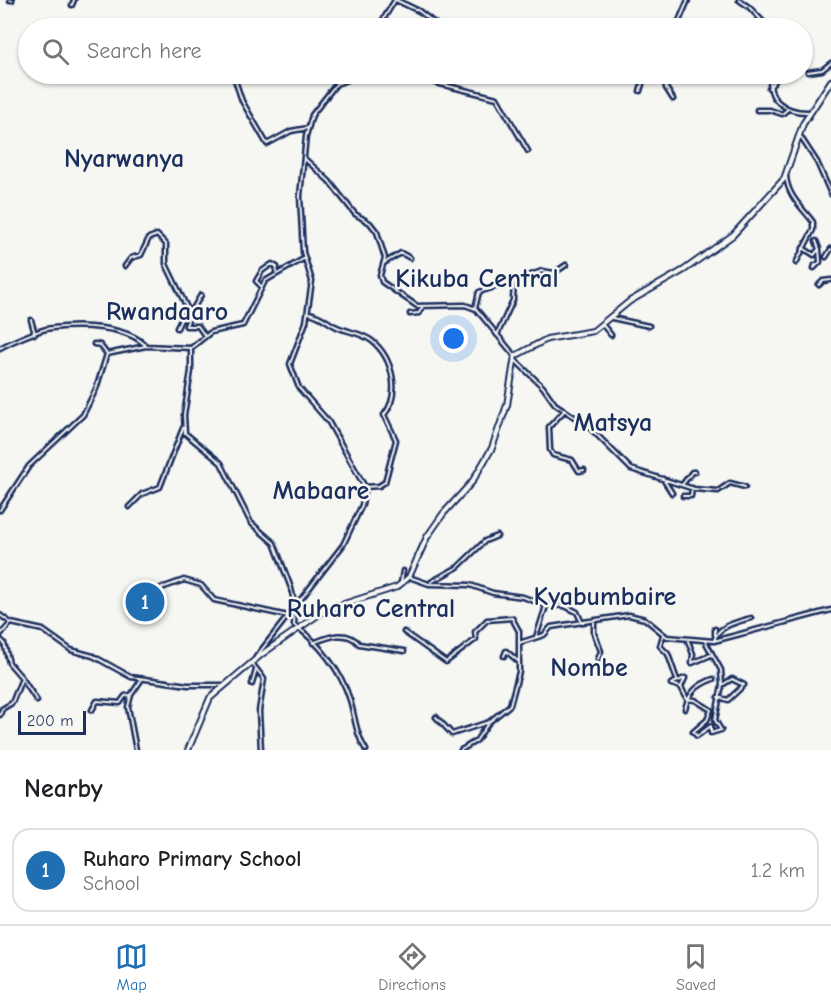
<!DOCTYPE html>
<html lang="en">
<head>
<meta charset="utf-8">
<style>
  :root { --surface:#fff; --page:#f2f2f2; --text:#202124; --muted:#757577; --line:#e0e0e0; --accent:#1f6fb2 }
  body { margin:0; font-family:"Comic Neue",sans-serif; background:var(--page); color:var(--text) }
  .scale { position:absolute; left:18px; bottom:15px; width:68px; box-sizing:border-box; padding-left:6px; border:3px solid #1b2f5e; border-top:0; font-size:16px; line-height:21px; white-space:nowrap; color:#1b2f5e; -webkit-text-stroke:4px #f6f6f2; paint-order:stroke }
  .you { position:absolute; left:454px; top:339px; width:21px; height:21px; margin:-15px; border:4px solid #fff; border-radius:50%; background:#1a73e8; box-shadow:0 0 0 9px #1a73e833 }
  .badge { display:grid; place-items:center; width:39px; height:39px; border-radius:50%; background:var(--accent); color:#fff; font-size:20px; font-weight:700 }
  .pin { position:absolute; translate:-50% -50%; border:3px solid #fff; box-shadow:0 2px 6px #0006 }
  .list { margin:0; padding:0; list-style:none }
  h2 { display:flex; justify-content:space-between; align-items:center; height:78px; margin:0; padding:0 24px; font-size:26px }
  h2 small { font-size:20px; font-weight:400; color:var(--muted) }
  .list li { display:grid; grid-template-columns:39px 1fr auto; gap:18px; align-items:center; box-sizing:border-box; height:84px; margin:0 12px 12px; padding:0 12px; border:2px solid var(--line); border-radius:18px }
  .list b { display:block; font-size:22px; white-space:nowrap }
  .list p { margin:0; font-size:20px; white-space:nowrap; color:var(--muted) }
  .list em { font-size:20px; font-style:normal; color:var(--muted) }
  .icon { flex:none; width:33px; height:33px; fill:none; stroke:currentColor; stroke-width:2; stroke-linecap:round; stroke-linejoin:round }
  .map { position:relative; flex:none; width:831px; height:750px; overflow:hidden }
  .search { position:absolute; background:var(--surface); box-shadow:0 2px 4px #0004; left:18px; right:18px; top:18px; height:66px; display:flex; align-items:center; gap:15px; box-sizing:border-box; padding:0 21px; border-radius:33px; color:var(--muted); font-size:22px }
  .sheet { height:174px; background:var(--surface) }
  nav { display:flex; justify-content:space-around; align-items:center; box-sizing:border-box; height:84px; border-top:2px solid var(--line); background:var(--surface); font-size:16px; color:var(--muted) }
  nav a { display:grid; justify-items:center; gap:3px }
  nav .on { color:var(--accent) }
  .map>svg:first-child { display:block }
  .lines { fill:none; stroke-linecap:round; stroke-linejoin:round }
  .minor-casing { stroke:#1b2f5e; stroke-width:7 }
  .tertiary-casing { stroke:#1b2f5e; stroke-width:8 }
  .minor { stroke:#f6f6f2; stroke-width:2 }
  .tertiary { stroke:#f6f6f2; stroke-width:4 }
  .labels { text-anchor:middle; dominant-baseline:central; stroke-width:5; stroke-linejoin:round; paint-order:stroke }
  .quarter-label { font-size:26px; font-weight:bold; fill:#1b2f5e; stroke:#f6f6f2 }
</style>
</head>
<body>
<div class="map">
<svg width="831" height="750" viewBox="0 0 831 750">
  <rect width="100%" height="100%" fill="#f6f6f2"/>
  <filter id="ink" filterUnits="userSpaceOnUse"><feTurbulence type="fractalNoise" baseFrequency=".0167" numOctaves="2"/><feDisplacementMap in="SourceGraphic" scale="12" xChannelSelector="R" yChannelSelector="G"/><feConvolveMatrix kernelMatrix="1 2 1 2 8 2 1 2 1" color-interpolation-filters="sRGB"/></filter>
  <g filter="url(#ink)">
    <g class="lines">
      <g class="minor-casing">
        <path id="minor" d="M10 0H12
          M396 0 419 11 441 28
          M739 0 749 7 769 28
          M72 5 74 0
          M378 28 395 0
          M676 28 688 0
          M808 72 822 70 831 63
          M233 74 242 101 267 144 291 131 308 128
          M343 74 346 76 350 74
          M378 74 381 77 388 74
          M428 74 432 82 497 98 528 151
          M664 74 666 88 673 99
          M772 74C764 99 786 113 810 112
          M336 84 364 74
          M769 88 780 75
          M640 91 645 74
          M757 110H770L782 114 788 109
          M800 136 817 162 831 194
          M305 159 329 181 355 214 370 223 377 232 385 258 380 275 382 282 417 306 465 305 476 309 514 355
          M786 176C788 197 802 207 813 222V230L796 263
          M803 248 814 255 819 249 816 241
          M826 257 831 249
          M305 258 265 281 243 325 211 332 191 348V371L184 415 185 433 221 463 251 523 274 543 291 588 295 606 294 625C319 642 341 671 350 700 355 717 356 735 366 750
          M384 263 401 253 410 258
          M815 265 814 268 820 262 819 249
          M125 266 131 258 141 255 149 238 157 235 166 244V264L190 314 186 326H198L205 336
          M819 285 823 281 831 280
          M262 287 256 281 262 271 272 264 277 267 276 272
          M475 308 479 292 514 281
          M309 313C323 316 326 322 337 327 348 332 362 333 372 341 393 358 401 394 384 415L396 440 385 482 379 486 365 487
          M190 314 201 295
          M410 314 419 313 423 306
          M612 318 649 326
          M31 320 35 334
          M602 324 611 335
          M177 328 186 309
          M497 335 513 300 514 281 542 271 554 273 566 265
          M94 344 100 345 107 354
          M0 348C11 342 40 329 52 328 78 325 127 325 146 346
          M515 360 543 387 555 404 588 426 631 469 694 489 718 491 730 483 745 487
          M564 411 549 427 550 450 553 455 572 460 579 471 584 470
          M663 479 672 493
          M682 485 692 472H695
          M683 496H691L692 488
          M129 507 142 494 160 487 183 428
          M0 510 29 466 83 415 96 389 107 354 146 346 191 348
          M409 577 429 584 470 585 493 593 523 597 545 605 565 606 577 612 582 623
          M431 582 458 567 485 541 497 536
          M401 583 403 571
          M141 601 153 591 184 580 201 585 214 600 288 616
          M0 615 11 623 43 630 71 650 93 656 131 677 188 685H222
          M594 620V633L601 651 598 659
          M715 629V635
          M404 632 446 662 476 639 475 632 487 620 512 618 519 631V643
          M0 635 11 623
          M663 635 660 646 668 654 677 680
          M536 637 546 606
          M0 639 4 643 9 663 22 678 12 703 2 709 0 715
          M688 641 693 654 692 663 711 655
          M714 641C717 626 737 622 751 618
          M313 643C328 637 347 629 359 644L404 651
          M504 656 506 651 518 661
          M256 657 343 545 362 505 365 487 328 421 299 388 290 364 306 322 312 281 303 252 300 196 306 136 312 115 344 74
          M252 663 264 679 259 711 261 750
          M22 678 37 701
          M252 684 256 670
          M681 687 685 678 671 684 681 687 687 699 695 700 711 710 707 720 693 732 697 736 711 726V733L721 730 715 720 722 685 721 670 705 641
          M718 697 728 700 744 685 732 679 722 685
          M685 709C689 692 697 685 713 679
          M92 710 97 701 120 703 125 696 131 695
          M436 717 452 734 489 722
          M136 750 128 707 131 695 142 679
          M461 750 476 741 489 722 510 705 519 672V643L544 635 551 627 629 615 645 619 667 637 714 641 831 610"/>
      </g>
      <g class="tertiary-casing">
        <path id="tertiary" d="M188 750 210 698 262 654 325 610 397 587 409 577 427 537 443 514 472 482 492 448 507 405 515 356 547 339 593 331 630 301 684 270 733 235 784 179 803 124 831 81"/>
      </g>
      <use href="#minor" class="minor"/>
      <use href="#tertiary" class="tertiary"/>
    </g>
  </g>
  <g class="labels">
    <g class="quarter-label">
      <text x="124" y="159">Nyarwanya</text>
      <text x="477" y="279">Kikuba Central</text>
      <text x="167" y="312">Rwandaaro</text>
      <text x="613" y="423">Matsya</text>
      <text x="321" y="491">Mabaare</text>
      <text x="605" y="597">Kyabumbaire</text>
      <text x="371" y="609">Ruharo Central</text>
      <text x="589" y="668">Nombe</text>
    </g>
  </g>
</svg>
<div class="scale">200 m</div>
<div class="you"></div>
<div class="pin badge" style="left:145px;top:602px">1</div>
<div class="search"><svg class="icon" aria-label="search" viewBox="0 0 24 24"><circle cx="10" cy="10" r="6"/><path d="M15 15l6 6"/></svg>Search here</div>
</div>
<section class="sheet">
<h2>Nearby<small></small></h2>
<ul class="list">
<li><span class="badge">1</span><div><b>Ruharo Primary School</b><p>School</p></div><em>1.2 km</em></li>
</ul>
</section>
<nav>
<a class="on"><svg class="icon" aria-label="map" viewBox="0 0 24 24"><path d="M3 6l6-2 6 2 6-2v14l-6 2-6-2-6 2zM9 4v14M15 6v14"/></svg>Map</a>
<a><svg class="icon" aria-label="directions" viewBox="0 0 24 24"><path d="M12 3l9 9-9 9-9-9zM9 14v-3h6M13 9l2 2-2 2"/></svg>Directions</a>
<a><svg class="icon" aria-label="saved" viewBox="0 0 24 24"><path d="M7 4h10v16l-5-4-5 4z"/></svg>Saved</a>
</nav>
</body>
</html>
